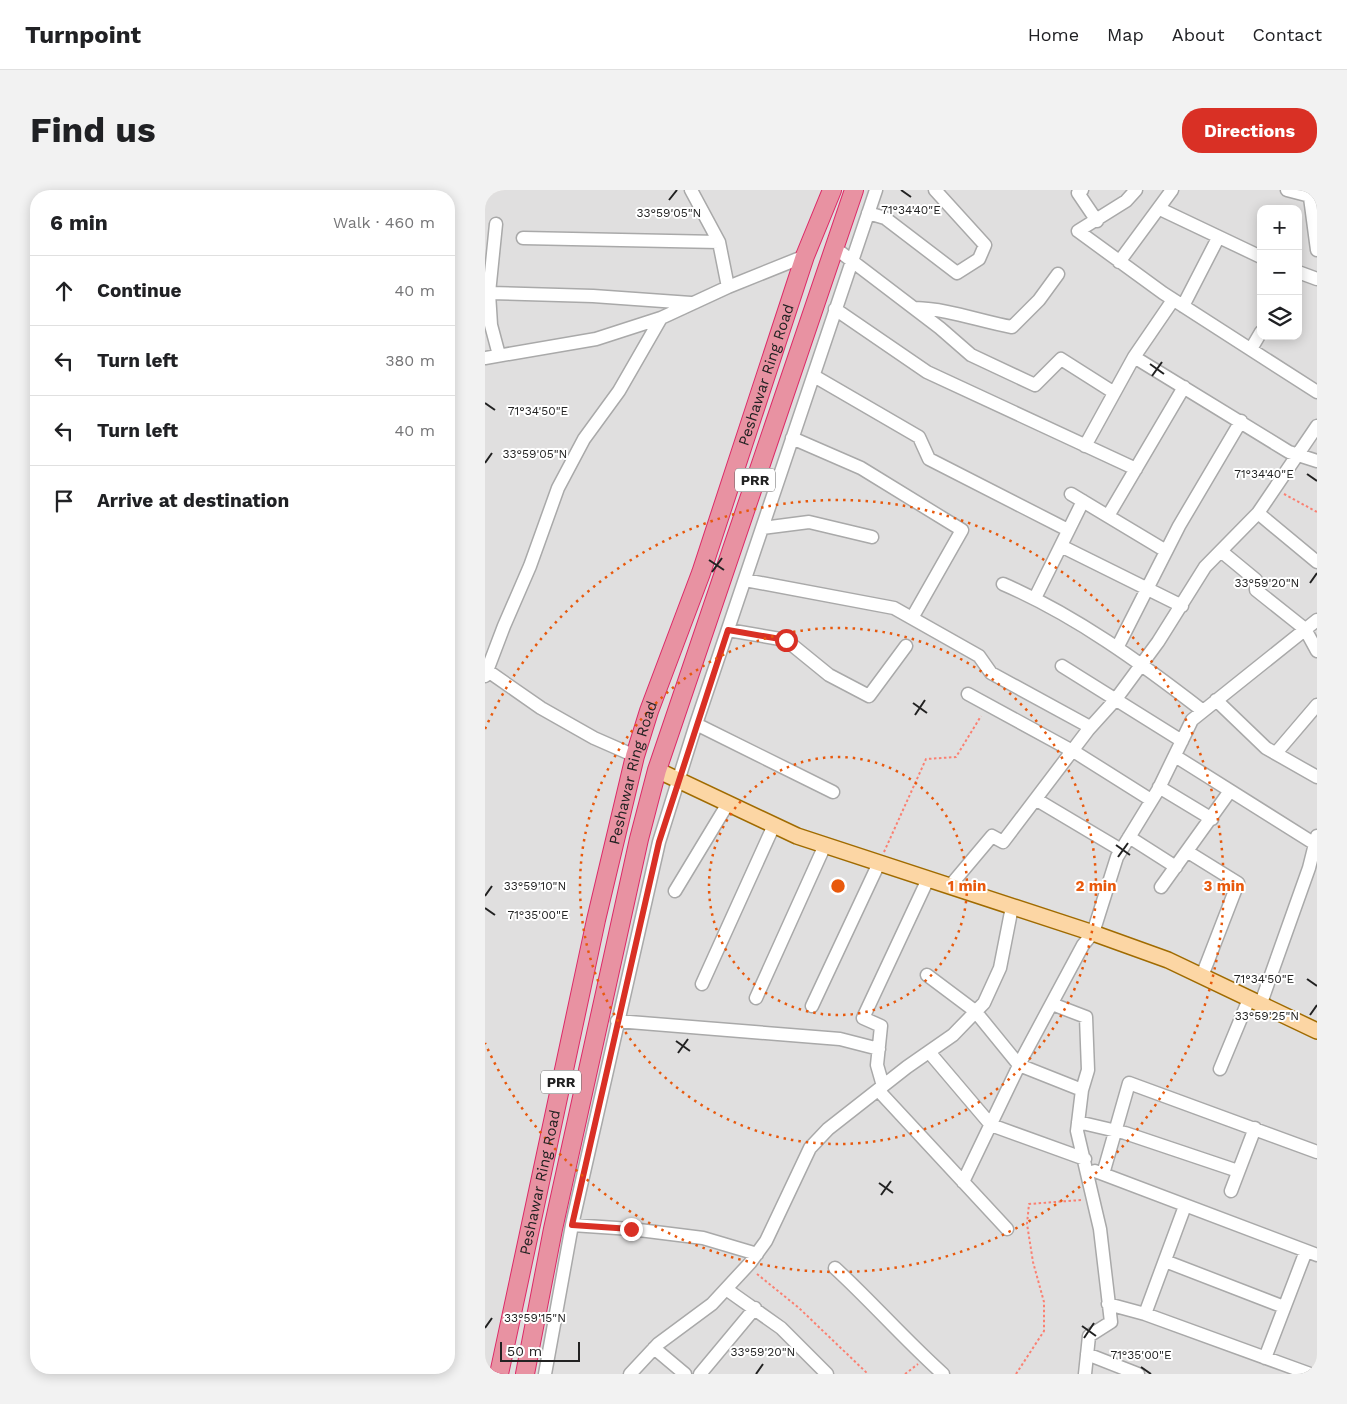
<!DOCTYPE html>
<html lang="en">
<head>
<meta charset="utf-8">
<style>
  :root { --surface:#fff; --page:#f2f2f2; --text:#202124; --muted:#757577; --line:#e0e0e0; --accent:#d93025 }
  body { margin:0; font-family:"Work Sans",sans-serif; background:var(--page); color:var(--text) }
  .controls { position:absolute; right:15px; top:15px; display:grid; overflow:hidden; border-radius:10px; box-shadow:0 2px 12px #0003 }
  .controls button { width:45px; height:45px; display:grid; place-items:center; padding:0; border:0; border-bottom:1px solid var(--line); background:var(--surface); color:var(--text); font:25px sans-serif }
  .scale { position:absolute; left:15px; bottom:12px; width:80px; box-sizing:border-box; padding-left:5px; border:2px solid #222; border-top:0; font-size:14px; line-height:18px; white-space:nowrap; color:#222; -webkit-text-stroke:4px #fff; paint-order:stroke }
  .stop { position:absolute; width:15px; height:15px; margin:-11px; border:4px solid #d93025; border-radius:50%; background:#fff }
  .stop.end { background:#d93025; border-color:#fff; box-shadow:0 1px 5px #0008 }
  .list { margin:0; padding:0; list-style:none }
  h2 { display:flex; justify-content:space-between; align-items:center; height:65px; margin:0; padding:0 20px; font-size:21px }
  h2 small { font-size:16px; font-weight:400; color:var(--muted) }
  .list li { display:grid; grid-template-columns:32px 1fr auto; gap:15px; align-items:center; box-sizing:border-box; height:70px; padding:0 20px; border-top:1px solid var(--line) }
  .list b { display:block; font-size:19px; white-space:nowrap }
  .list em { font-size:16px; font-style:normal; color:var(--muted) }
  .icon { flex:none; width:28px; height:28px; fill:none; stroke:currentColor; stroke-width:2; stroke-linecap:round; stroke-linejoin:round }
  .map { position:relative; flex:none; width:832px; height:1184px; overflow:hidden; border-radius:20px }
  header { display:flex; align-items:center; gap:30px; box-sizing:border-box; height:70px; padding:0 25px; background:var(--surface); border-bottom:1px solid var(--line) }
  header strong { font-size:24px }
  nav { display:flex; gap:28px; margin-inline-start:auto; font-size:18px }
  .intro { display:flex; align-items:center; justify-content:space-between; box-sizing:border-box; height:120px; padding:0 30px }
  h1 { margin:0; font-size:35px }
  .button { padding:12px 22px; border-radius:20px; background:var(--accent); color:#fff; font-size:18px; font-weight:700 }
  main { display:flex; gap:30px; padding:0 30px }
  aside { flex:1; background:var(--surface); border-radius:20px; box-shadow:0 2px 12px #0003 }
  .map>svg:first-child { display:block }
  .residential { fill:#e0dfdf; fill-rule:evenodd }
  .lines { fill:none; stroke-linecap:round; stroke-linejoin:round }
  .minor-casing { stroke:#a9a9a9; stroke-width:15 }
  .major-casing { stroke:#a06b00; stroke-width:18 }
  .highway-casing { stroke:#dc2a67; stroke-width:20 }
  .path { stroke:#fa8072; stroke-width:2; stroke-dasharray:2.5 2.5; stroke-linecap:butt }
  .minor { stroke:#fff; stroke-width:12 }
  .major { stroke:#fcd6a4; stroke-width:15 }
  .highway { stroke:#e892a2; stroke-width:18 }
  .route { stroke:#d93025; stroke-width:6 }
  .ticks { fill:none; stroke:#222; stroke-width:2 }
  .ring { fill:none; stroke:#e8590c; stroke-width:2.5; stroke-dasharray:2.5 5 }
  .labels { text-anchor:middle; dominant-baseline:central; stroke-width:4; stroke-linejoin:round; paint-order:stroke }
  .shield { fill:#fff; stroke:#646464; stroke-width:1 }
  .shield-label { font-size:14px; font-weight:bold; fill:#222 }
  .street-label { font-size:15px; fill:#222; stroke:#fff }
  .ticks-label { font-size:12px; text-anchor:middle; fill:#222; stroke:#fff; stroke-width:4; stroke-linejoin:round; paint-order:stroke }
  .centre { fill:#e8590c; stroke:#fff; stroke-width:2.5 }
  .ring-label { font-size:15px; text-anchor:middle; font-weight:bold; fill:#e8590c; stroke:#fff; stroke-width:4; stroke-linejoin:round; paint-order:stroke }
</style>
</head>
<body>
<header>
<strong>Turnpoint</strong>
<nav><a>Home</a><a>Map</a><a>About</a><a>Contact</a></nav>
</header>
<div class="intro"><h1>Find us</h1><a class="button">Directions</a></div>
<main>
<aside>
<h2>6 min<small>Walk · 460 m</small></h2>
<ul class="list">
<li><svg class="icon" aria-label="ahead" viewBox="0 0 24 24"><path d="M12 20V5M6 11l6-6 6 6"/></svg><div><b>Continue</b></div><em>40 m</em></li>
<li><svg class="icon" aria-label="left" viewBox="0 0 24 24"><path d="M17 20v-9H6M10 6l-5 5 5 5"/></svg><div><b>Turn left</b></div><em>380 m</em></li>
<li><svg class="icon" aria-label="left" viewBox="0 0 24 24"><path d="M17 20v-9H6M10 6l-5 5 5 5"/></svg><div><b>Turn left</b></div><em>40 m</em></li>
<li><svg class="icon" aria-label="arrive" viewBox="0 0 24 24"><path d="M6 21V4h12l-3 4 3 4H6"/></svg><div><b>Arrive at destination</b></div></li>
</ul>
</aside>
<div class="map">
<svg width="832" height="1184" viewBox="0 0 832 1184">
  <rect width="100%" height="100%" fill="#f2efe9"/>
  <path class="residential" d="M0 0H832V1184H0ZM776 19H813V146H776Z"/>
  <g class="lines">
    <g class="minor-casing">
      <path id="minor" d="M206 0 234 52 243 97
        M597 0 593 3 612 31
        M651 0 641 11 593 41 678 103 832 202
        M802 0 825 6
        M824 0 832 60
        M675 19 776 67
        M383 23 400 28 472 83 494 69 500 55 450 0
        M11 34 4 103 6 135 14 165
        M38 48 234 52
        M350 58 455 138 486 165 550 195 576 169 628 202
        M634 72 687 0
        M813 82 832 89
        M4 103 108 106 206 113
        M698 116 733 48
        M430 118C464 119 494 131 527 137L554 110 573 84
        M350 119 442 182 651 279
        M766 159 776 142
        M649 167 804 262 832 271
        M0 168 111 149 176 128
        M329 186 434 247 444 269 583 340
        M307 248 376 278 477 340 427 428
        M600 256 649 167 688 110
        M586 304 681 361
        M773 323 832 372
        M623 326 699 197
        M277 338 324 332 387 347
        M576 356 697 416
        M737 362 771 390V400L820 439 832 461
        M260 390 409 418 494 466 506 483 605 537
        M518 394C590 425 656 473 718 521
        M550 408 598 311
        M243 440 301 450 344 485 384 506 421 456
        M632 458 694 336 756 231
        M577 476 697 551
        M0 479 56 518 109 548 150 566
        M0 486 19 436 45 376 73 298 99 249 134 201 176 128 243 97 320 66
        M483 504 593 564 666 610
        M731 510 781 558 832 587
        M211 534 348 602
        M791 563 832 515
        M690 566 830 654
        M674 597 727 629
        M552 610 636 660
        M644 647 691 677
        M703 662 753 693 717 786
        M465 696 507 646 518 652 603 540 631 509 673 452 720 377 773 323 832 236
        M676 697 745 601
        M190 701 242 615
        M442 785 490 821 534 875 597 900
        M217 794 289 635
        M271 808 340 655
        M776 813 824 678 832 646
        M567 814 601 827 603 880 597 900 592 941 615 1039 626 1132 604 1146 600 1184
        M327 816 394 673
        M132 831 355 849 394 859
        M444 862 506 935 600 969
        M735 879 764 809
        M398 896 392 875 396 836 378 828 443 689
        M393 900 522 1039
        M593 932 640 943 753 981
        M610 981 832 1065
        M618 984 644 893 832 962
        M478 992 539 865 598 755 608 743 632 667 673 600 707 530 832 430
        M746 1001 770 938
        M87 1035 146 1039 218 1048 272 1064
        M680 1071 799 1117
        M350 1078C387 1112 420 1150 458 1184
        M241 1099 296 1138 342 1184
        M623 1114 660 1124 825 1184
        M660 1124 700 1016
        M169 1158 200 1184
        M602 1164 653 1184
        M780 1168 821 1061
        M60 1184 87 1035 174 652 211 534 391 0
        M145 1184 173 1154 227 1114 265 1073 281 1051 325 958 343 939 422 877 468 845 499 813 515 778 527 717
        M215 1184 270 1118"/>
    </g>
    <g class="major-casing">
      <path id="major" d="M172 580 312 646 608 743 683 770 832 841"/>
    </g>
    <g class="highway-casing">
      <g id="highway">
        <path id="s1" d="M14 1184 111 730 150 566 164 521 216 383 320 66 347 0"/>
        <path d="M40 1184 68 1039 154 649 172 580 369 0"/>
      </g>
    </g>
    <path class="path" d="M799 304 832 322
      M399 662 441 569 471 567 496 526
      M272 1084 314 1118 383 1184
      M420 1184 433 1174
      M531 1184 559 1141V1112L548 1072 542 1034 544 1014 596 1010"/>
    <use href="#minor" class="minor"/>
    <use href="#major" class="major"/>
    <use href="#highway" class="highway"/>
  </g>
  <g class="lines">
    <path class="route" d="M146 1039 87 1035 174 652 243 440 301 450"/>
  </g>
  <path class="ticks" d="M416 0 426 7M184 10 192 0M665 174 679 184M667 186 677 172M0 213 10 220M0 273 7 263M822 284 832 291M224 370 239 380M227 382 237 368M825 393 832 383M428 513 442 523M430 525 440 510M631 655 645 665M633 667 643 653M0 706 7 696M0 718 10 725M822 789 832 796M825 825 832 815M191 851 205 861M193 863 203 849M394 993 408 1003M396 1005 406 991M597 1136 611 1146M0 1138 7 1128M599 1148 609 1133M656 1177 666 1184M271 1184 278 1174"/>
  <g class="ring">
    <circle cx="353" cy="696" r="129"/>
    <circle cx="353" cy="696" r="258"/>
    <path d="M0 539A386 386 0 1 1 0 853"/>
  </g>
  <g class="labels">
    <g class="shield">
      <rect x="250" y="278.5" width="40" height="23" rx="4"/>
      <rect x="56" y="880.5" width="40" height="23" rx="4"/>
    </g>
    <g class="shield-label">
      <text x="270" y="290">PRR</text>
      <text x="76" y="892">PRR</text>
    </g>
    <g class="street-label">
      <text stroke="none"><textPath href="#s1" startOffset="1036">Peshawar Ring Road</textPath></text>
      <text stroke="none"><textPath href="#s1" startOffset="616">Peshawar Ring Road</textPath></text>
      <text stroke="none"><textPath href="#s1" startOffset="196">Peshawar Ring Road</textPath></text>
    </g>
  </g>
  <g class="ticks-label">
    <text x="426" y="24">71°34'40"E</text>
    <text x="184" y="27">33°59'05"N</text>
    <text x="53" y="225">71°34'50"E</text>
    <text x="50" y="268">33°59'05"N</text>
    <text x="779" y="288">71°34'40"E</text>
    <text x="782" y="397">33°59'20"N</text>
    <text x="50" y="700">33°59'10"N</text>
    <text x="53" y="729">71°35'00"E</text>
    <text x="779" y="793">71°34'50"E</text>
    <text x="782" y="830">33°59'25"N</text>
    <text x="50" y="1132">33°59'15"N</text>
    <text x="278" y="1166">33°59'20"N</text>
    <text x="656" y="1169">71°35'00"E</text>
  </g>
  <circle cx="353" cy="696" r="8" class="centre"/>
  <g class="ring-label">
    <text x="482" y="701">1 min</text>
    <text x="611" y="701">2 min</text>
    <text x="739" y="701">3 min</text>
  </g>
</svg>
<div class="controls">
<button>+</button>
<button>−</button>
<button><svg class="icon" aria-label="layers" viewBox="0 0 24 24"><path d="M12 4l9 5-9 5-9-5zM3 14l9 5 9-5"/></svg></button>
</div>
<div class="scale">50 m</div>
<div class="stop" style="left:301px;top:450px"></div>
<div class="stop end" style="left:146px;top:1039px"></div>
</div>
</main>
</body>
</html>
